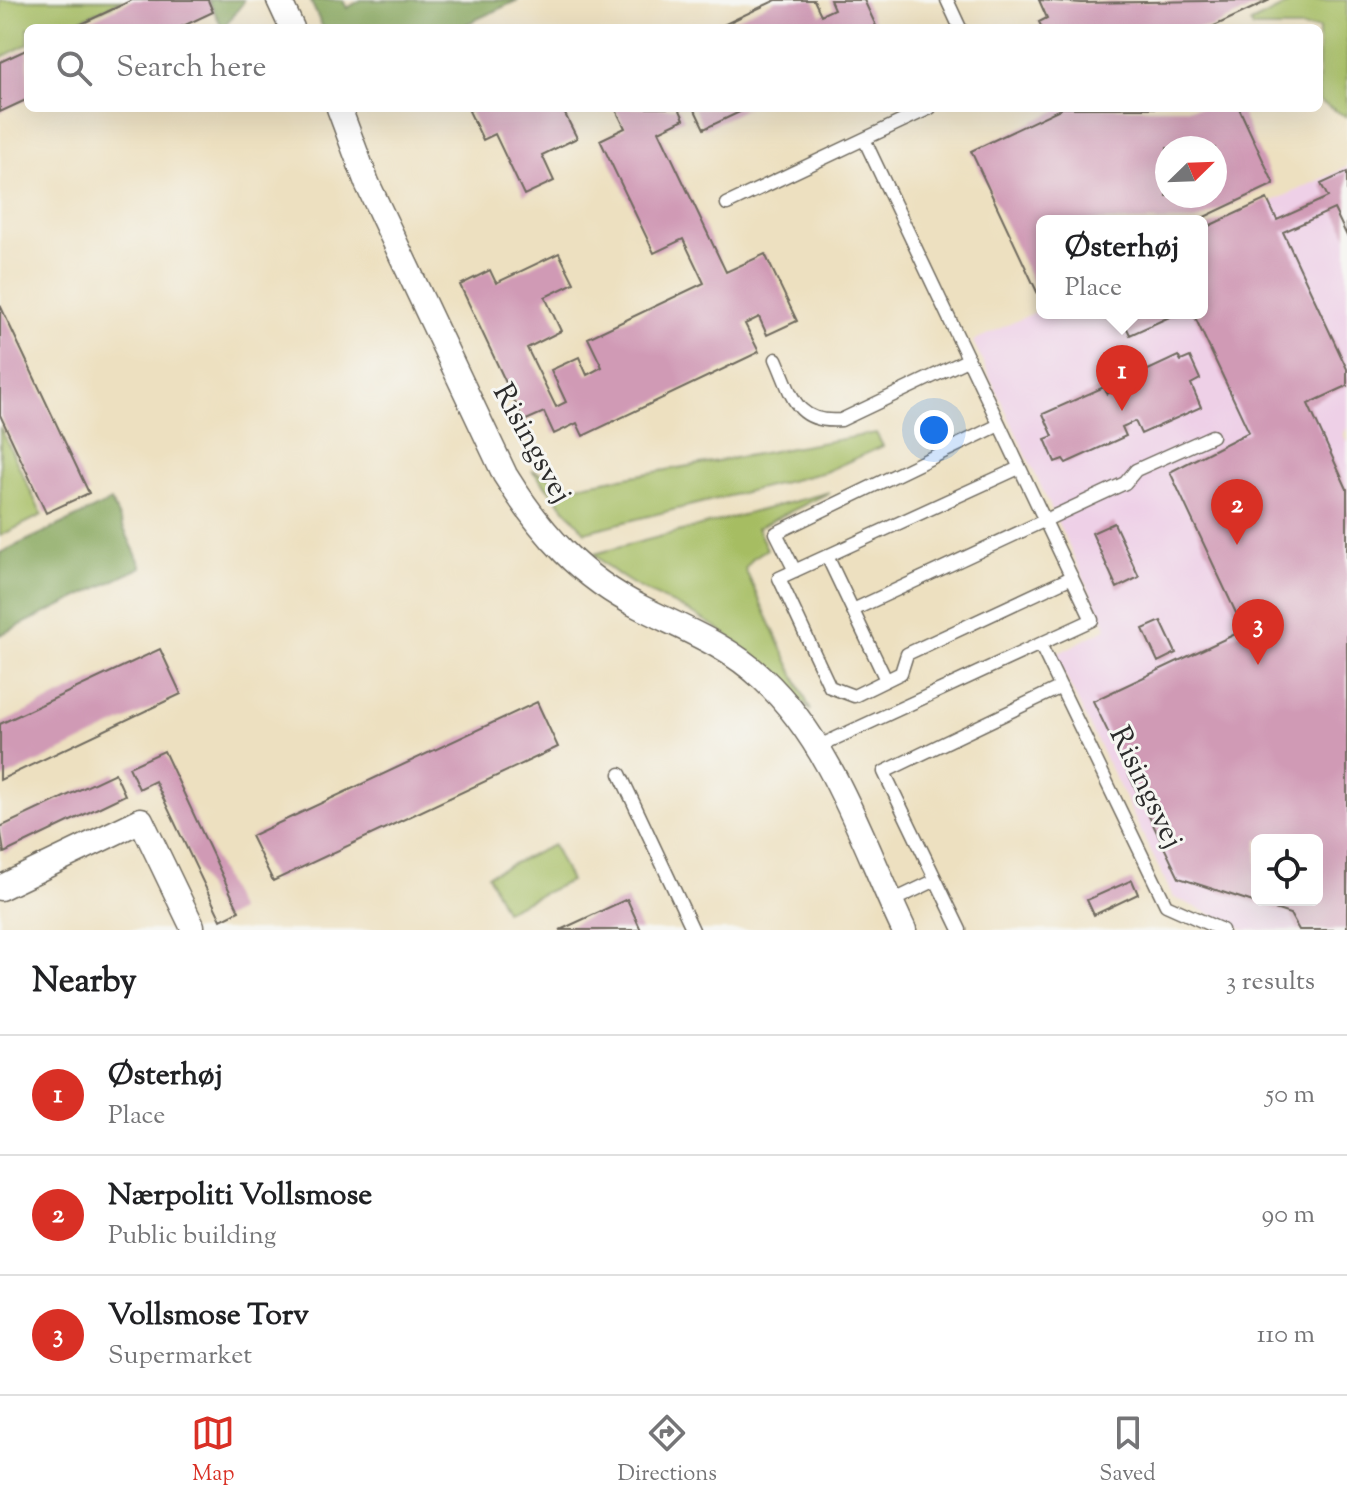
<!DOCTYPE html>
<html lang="en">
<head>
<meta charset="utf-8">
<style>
  :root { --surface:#fff; --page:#f2f2f2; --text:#202124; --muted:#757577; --line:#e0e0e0; --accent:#d93025 }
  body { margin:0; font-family:"Sorts Mill Goudy",serif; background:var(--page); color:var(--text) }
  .controls { position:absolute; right:24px; bottom:24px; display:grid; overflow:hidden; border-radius:12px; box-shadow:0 8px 32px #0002 }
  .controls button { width:72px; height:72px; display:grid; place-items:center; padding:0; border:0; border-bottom:2px solid var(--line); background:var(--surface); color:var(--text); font:40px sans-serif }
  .compass { position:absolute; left:1155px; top:136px; width:72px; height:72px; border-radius:50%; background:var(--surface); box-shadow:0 8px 32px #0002; rotate:67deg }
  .you { position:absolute; left:934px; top:430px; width:28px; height:28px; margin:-20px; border:6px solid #fff; border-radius:50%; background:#1a73e8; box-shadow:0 0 0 12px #1a73e833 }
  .badge { display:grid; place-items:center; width:52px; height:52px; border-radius:50%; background:var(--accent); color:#fff; font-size:26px; font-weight:700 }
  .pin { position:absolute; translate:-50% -66px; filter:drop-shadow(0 2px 4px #0008) }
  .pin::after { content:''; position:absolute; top:42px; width:28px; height:24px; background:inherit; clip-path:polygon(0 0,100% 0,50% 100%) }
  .popup { position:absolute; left:1036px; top:215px; width:172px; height:104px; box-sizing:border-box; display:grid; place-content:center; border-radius:12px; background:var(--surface); filter:drop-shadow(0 2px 6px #0005); font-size:26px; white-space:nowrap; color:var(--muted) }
  .popup b { font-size:30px; color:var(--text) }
  .popup::after { content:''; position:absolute; left:50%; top:100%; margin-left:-16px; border:16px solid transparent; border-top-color:var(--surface) }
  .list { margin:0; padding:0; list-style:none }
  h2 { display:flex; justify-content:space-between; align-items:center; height:104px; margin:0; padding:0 32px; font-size:34px }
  h2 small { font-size:26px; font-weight:400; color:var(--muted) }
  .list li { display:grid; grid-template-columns:52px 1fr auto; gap:24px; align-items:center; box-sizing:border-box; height:120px; padding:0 32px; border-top:2px solid var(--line) }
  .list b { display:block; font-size:30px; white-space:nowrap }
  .list p { margin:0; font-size:26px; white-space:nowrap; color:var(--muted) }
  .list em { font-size:26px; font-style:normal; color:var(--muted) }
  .icon { flex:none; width:44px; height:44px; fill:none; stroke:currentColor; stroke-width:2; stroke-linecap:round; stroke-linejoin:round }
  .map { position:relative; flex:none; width:1347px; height:930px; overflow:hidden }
  .search { position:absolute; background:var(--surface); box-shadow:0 8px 32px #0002; left:24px; right:24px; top:24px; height:88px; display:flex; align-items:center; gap:20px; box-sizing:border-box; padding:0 28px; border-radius:12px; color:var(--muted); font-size:30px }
  .sheet { height:464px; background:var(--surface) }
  nav { display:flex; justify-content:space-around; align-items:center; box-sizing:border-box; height:112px; border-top:2px solid var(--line); background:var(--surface); font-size:22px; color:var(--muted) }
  nav a { display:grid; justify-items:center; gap:4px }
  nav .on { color:var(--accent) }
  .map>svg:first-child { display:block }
  .built { fill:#eed0e7; fill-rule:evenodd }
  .green { fill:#a6bd62; stroke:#687446; stroke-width:2 }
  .forest { fill:#84a458; stroke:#586842; stroke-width:2 }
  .building { fill:#d09ab5; fill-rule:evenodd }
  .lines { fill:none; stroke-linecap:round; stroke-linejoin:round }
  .service-casing { stroke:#6f6a5f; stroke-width:15 }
  .minor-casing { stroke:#6f6a5f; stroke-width:27 }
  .service { stroke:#fff; stroke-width:12 }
  .minor { stroke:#fff; stroke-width:24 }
  .labels { text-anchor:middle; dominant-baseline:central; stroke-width:6; stroke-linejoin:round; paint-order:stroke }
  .street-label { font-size:30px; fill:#2b2b2b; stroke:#f6f6f2 }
</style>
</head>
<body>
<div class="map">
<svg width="1347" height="930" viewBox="0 0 1347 930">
  <rect width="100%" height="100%" fill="#f6f6f2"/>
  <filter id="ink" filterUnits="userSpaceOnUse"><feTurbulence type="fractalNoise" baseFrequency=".0125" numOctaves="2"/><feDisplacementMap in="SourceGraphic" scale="16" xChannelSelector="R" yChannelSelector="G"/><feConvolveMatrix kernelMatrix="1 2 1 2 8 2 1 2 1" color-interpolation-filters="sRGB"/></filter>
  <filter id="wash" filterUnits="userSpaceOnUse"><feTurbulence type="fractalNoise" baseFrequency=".006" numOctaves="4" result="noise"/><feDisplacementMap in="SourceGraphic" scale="32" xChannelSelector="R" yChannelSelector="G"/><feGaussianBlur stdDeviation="1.8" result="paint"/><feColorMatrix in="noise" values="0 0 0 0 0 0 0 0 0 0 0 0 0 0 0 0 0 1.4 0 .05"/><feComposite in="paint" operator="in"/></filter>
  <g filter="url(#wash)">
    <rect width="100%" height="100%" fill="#ede0c0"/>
    <path class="built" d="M1347 167V428L1343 434 1347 443V930H1246L1173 897 1055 655 1107 628 973 341 1042 309V313H1202V234ZM1257 840H1317V900H1257Z"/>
    <path class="green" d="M0 0H122L63 28H28V44L0 58Z
      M1296 0H1347V117L1319 101V28H1253L1251 23Z
      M0 427 42 515 0 536Z
      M876 433 883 446 825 472 585 532 532 470 570 487Z
      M830 492 757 528 767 549 753 558 745 569 811 711C779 679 748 647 709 623 665 595 636 595 594 554Z
      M553 845 570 881 505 911 488 875Z"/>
    <path class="forest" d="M208 0H243V3L223 28Z
      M310 0H343L347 8 361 0H518L458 28H323Z
      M111 501 142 567 0 635V553Z"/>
    <g id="blocks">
      <path class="building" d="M132 0H208L213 12 179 28H73Z
        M776 0H814L821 15 834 9 830 0H864L877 28H717Z
        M1039 0 1082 3 1270 0 1210 28H1042L1039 22 1047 18Z
        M28 49V99L0 112V62Z
        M474 108H562L577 138 542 155 554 181 524 195 495 134 483 140 469 111Z
        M615 108H679L684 119 659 131 726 272 765 254 797 321 767 335 759 317 745 324 759 352 583 436 577 423 554 434 544 412 524 421 460 285 490 270 496 283 559 253 574 283 545 297 561 331 527 348 556 407 566 402 551 370 579 357 587 375 602 367 588 338 704 283 683 239 654 253 600 140 625 128Z
        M694 108H748L704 129Z
        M1062 108H1239L1274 184 1196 221H1042V293L1038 294 971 151ZM1167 148H1215V196H1167Z
        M1347 172V236L1334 209 1283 232 1347 369V386L1308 404 1347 489V930H1299L1290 914 1179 878 1093 701 1244 630 1170 472 1249 432 1193 313H1202V229L1267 199 1277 220 1328 197 1321 184ZM1257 840H1317V900H1257Z
        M0 305 89 493 46 513 0 415Z
        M1120 313H1178L1130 335Z
        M1178 356 1181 361 1190 357 1200 379 1191 384 1201 407 1141 434 1135 421 1122 427 1126 436 1066 463 1063 459 1055 462 1045 439 1053 436 1043 414 1104 387 1107 394 1120 388 1118 384Z
        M1114 523 1139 577 1117 588 1092 533Z
        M1161 621 1176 653 1158 662 1143 629Z
        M160 649 181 694 0 780V724Z
        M537 702 558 747 273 881 251 836Z
        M164 751 239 911 221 920 155 781 139 789 129 767Z
        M115 773 125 795 4 853 0 827Z
        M1132 880 1138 894 1094 915 1087 900Z
        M627 899 641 930H560Z"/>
    </g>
  </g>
  <g filter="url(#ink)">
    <use href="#blocks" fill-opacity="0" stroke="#6f6a5f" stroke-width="2"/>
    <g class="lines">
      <g class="service-casing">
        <path id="service" d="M947 0 960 28
          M727 204 864 139
          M776 359C792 395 795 424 841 420L967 360
          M1019 468 779 578 830 687 854 696 901 673 907 654 1072 577
          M827 556 886 680
          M795 571 776 533 999 425
          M853 610 1125 483 1136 470 1212 436
          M1040 644 1166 905 1222 930
          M819 746 1092 620 864 139 930 108
          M620 774 693 930
          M890 902 936 880
          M960 930 884 772 1061 687"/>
      </g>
      <g class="minor-casing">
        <path id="minor" d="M279 0 292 28
          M339 108 367 183 505 475C541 533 580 577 642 608 684 629 727 645 762 678 833 744 863 844 904 930
          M0 888 141 820 192 926"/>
      </g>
      <use href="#service" class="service"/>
      <use href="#minor" class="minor"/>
    </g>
  </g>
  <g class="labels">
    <g class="street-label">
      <text transform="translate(531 444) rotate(61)">Risingsvej</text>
      <text transform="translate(1145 788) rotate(64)">Risingsvej</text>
    </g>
  </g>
</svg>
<div class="controls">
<button><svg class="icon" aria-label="locate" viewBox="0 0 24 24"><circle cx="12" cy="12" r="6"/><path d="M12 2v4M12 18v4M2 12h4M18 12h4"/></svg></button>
</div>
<svg class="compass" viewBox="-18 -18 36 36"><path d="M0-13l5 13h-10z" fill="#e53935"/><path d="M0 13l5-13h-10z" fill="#757577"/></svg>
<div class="you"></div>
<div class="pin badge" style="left:1122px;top:411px">1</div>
<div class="popup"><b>Østerhøj</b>Place</div>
<div class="pin badge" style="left:1237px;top:545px">2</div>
<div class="pin badge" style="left:1258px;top:665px">3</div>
<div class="search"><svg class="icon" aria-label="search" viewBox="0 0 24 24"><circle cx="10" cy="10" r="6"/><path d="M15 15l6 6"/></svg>Search here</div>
</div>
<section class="sheet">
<h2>Nearby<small>3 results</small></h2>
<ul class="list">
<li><span class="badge">1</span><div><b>Østerhøj</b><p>Place</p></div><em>50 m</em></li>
<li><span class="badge">2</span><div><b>Nærpoliti Vollsmose</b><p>Public building</p></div><em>90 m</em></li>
<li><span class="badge">3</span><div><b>Vollsmose Torv</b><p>Supermarket</p></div><em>110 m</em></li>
</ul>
</section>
<nav>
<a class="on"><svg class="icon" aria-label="map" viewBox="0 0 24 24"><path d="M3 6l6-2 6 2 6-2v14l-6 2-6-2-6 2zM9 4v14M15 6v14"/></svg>Map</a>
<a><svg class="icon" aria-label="directions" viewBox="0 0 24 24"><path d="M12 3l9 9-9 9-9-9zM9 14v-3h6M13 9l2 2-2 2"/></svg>Directions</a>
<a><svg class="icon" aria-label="saved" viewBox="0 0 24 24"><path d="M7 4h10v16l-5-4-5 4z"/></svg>Saved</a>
</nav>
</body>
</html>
